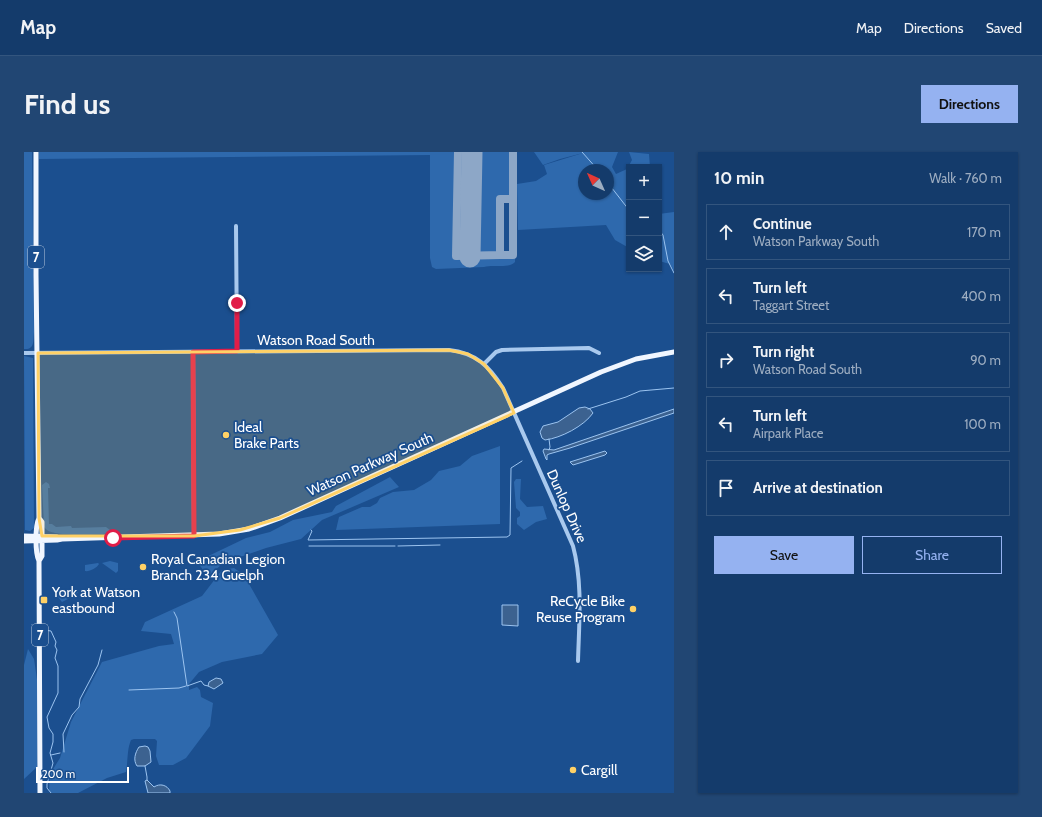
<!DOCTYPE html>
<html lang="en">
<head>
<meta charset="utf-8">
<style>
  :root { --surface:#143b6b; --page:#214673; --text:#f1f3f6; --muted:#9dadc1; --line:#33557e; --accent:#95b2f1 }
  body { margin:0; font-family:Cabin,sans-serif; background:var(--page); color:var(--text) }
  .controls { position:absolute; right:12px; top:12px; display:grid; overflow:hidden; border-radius:0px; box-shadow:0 1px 3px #0004 }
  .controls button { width:36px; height:36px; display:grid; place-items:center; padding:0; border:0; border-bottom:1px solid var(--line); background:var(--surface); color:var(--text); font:20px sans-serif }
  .compass { position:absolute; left:554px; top:12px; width:36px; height:36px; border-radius:50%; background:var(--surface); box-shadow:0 1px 3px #0004; rotate:315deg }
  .scale { position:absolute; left:12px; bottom:10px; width:93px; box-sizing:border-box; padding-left:4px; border:2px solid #fff; border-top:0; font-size:11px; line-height:14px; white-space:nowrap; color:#fff; -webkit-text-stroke:3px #1b4f8f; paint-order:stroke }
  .stop { position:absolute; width:12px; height:12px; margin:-9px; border:3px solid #e11d48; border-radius:50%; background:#fff }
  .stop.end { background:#e11d48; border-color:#fff; box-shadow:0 1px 4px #0008 }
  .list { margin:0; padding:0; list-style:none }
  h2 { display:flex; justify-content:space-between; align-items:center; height:52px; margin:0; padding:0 16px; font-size:17px }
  h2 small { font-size:13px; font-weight:400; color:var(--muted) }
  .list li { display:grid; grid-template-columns:26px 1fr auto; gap:12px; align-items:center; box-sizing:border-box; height:56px; margin:0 8px 8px; padding:0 8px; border:1px solid var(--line); border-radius:0px }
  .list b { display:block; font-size:15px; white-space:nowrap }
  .list p { margin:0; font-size:13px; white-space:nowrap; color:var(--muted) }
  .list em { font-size:13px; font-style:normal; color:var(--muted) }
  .actions { display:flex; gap:8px; padding:12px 16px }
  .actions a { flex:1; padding:9px 0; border:1px solid var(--accent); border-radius:0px; text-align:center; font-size:14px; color:var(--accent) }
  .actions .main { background:var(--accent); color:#111 }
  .icon { flex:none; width:22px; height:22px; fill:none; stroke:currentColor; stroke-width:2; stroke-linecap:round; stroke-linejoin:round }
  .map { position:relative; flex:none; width:650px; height:641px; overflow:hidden; border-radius:0px }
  header { display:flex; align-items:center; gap:24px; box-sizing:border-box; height:56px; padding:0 20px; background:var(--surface); border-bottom:1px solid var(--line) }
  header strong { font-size:19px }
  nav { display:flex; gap:22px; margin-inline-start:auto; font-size:14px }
  .intro { display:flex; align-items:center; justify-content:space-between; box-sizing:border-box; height:96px; padding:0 24px }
  h1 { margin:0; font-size:28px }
  .button { padding:10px 18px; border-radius:0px; background:var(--accent); color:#111; font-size:14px; font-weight:700 }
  main { display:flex; gap:24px; padding:0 24px }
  aside { flex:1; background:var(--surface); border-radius:0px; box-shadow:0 1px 3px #0004 }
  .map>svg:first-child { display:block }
  .green { fill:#2e69ad; fill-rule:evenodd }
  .water { fill:#3c6290; stroke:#9cc4f0 }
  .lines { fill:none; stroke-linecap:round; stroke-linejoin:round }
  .stream { stroke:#9cc4f0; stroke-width:1 }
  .taxiway { stroke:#8da7c7; stroke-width:8 }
  .runway { stroke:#8da7c7; stroke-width:21 }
  .minor { stroke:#a9c9ee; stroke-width:4 }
  .major { stroke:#f0f6ff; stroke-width:5 }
  .route { stroke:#e11d48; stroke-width:5 }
  .marked { fill:#ffd166; fill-opacity:0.2; stroke:#ffd166; stroke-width:3; stroke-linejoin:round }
  .poi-dot { fill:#ffd166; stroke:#1b4f8f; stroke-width:1.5 }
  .labels { text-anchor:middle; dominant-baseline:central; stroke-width:3.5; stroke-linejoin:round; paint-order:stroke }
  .shield { fill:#1b4f8f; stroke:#bbcadd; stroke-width:1 }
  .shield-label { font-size:13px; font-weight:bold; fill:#fff }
  .street-label { font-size:14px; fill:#fff; stroke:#1b4f8f }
  .poi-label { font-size:14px; fill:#fff; stroke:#1b4f8f; text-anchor:start }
</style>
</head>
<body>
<header>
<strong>Map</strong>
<nav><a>Map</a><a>Directions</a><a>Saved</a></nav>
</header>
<div class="intro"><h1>Find us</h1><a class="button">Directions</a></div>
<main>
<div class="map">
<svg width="650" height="641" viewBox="0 0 650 641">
  <rect width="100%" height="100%" fill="#1b4f8f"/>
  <path class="green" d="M0 0H8L10 180C9 189 11 198 0 197Z
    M15 0H492V45L475 46V104H491V110C485 117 469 112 460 115L412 117 408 115 406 106V3L15 7Z
    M510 0H594L588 15 592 22 603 17 608 8 605 0 625 2 626 15H605V96L591 88 582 73 494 78 493 32 512 29 523 22 520 13 559 1 536 7 519 13ZM560 18H584V42H560Z
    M650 60V119L646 112 635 109V62Z
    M0 204 9 206 10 376 6 379 1 378Z
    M476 294V372L312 378 315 365 338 355H346L353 351 356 346 369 340 390 338 407 328 415 319 436 314 448 304Z
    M366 325 375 335 298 368 277 387 242 396 199 411 183 426 182 422 174 411 176 408 222 386 246 380 269 368 308 360 312 354Z
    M492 327H497L496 347 503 355 519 354 523 367 512 370 500 378 493 372V366L496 364V360L492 356 490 330Z
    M22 330 25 332 26 336H24L25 372H28L32 375 47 374 48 376 82 375 86 378V381C77 383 40 383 31 381 27 380 23 379 20 375L18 333Z
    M86 409 94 411V419L92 421 78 411Z
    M74 411 75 412C73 416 65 420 61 419V413Z
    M210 416 220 423 254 483 238 502 198 510 175 520 165 532V538L173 535 176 538 177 545 189 551 186 574 162 606 149 613H135L132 604 133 589 131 587H110L107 588C103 597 104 609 102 620L83 626 54 641H27L25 637 26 622 36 606 47 570 78 510 135 494 150 492 147 482 117 479 121 470 178 444 198 418Z
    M34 440H54L52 443 38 450 34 445Z
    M4 497 10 507 14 534 13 615 0 627V513Z"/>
  <path class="water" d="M561 255 566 257 569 261C560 274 537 286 521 288L518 286 516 280 519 274 534 270 555 256Z
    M650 257V261L546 296 525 302 523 303V308L522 307 519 299 520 297 530 298Z
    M581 299 583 301 581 303 549 313 546 310Z
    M478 453H494V474L478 473Z
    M192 526 197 527 199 531 190 537 184 534 185 530Z
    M121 594 124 595 126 599 127 610 121 614H113C109 608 111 601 115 595Z
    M123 628 130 635C136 631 143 633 146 639V641H124L121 629Z"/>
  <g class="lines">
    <path class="stream" d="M558 0 574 18
      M584 31 605 58
      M635 78 639 83 644 109 650 121
      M564 257 602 245 616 239 650 236
      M525 287 526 295 525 298
      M287 378 288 379 284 388 483 385 486 383 487 316 498 309
      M285 394H371
      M374 394 416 393
      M150 460 153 466 163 534 177 529 180 533 184 534
      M8 473 11 477
      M20 478 27 479 32 490 31 494 33 498 31 506 34 514V541L23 565 25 576 29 582V590L26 601 29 611 23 632V636L27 641
      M105 538 155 536 162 534
      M40 600 39 582 48 563 55 555 56 547 74 513 78 498
      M27 603 36 601
      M121 614 123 625V628"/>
    <path class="taxiway" d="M434 0 432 104 476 103V47H489V103H476
      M489 0V47"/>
    <path class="runway" d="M446 105 448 0"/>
    <path class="minor" d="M212 74 213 199
      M169 200 170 384
      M0 201 425 198C452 201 465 214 479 236L549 394C559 431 555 472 554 509
      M460 212 472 200 478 198 565 196 575 201"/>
    <path class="major" d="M12 0V123L15 366C11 374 11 401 15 409L16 641
      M15 366 18 370V404L15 409
      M0 384 33 385 38 387
      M0 389 33 388 38 387 195 382 225 377 256 366 577 220 612 207 650 200"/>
  </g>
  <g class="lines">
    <path class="route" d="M89 386 170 384 169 200 213 199V151"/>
  </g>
  <path class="marked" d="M425 198 444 202 460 212 479 236 490 261 256 366 216 378 170 384H18L15 366 14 201Z"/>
  <g class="poi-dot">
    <circle cx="202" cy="283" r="4"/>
    <circle cx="119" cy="415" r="4"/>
    <rect x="16" y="444" width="8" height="8" rx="2"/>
    <circle cx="609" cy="457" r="4"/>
    <circle cx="549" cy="618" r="4"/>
  </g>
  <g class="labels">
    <g class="shield">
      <rect x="4" y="94" width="16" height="22" rx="3"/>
      <rect x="8" y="472" width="16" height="22" rx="3"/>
    </g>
    <g class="shield-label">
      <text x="12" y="105">7</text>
      <text x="16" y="483">7</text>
    </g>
    <g class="street-label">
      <text x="292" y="188">Watson Road South</text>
      <text transform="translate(346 312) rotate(-24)">Watson Parkway South</text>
      <text transform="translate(543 354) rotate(66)">Dunlop Drive</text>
    </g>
    <g class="poi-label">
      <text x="210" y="275">Ideal<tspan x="210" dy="16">Brake Parts</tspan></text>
      <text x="127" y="407">Royal Canadian Legion<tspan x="127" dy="16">Branch 234 Guelph</tspan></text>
      <text x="28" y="440">York at Watson<tspan x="28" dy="16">eastbound</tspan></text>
      <text x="601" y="449" text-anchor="end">ReCycle Bike<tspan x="601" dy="16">Reuse Program</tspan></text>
      <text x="557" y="618">Cargill</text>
    </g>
  </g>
</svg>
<div class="controls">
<button>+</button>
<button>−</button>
<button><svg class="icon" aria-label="layers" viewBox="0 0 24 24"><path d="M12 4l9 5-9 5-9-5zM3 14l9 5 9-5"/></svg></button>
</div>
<svg class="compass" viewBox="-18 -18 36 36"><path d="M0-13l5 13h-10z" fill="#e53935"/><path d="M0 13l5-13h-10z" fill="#9dadc1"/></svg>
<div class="scale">200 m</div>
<div class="stop" style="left:89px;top:386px"></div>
<div class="stop end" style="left:213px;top:151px"></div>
</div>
<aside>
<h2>10 min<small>Walk · 760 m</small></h2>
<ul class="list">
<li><svg class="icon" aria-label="ahead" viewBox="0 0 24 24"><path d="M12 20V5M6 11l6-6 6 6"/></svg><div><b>Continue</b><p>Watson Parkway South</p></div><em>170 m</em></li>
<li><svg class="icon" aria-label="left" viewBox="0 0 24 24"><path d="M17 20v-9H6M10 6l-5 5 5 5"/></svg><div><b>Turn left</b><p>Taggart Street</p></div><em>400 m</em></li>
<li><svg class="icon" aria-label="right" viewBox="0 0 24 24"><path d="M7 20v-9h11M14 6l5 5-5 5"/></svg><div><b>Turn right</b><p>Watson Road South</p></div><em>90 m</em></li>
<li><svg class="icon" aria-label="left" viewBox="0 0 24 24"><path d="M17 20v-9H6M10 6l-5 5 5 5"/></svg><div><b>Turn left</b><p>Airpark Place</p></div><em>100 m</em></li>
<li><svg class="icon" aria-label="arrive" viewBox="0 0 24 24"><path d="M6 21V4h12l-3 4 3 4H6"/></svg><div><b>Arrive at destination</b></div></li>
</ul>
<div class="actions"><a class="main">Save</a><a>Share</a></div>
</aside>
</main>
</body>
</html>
